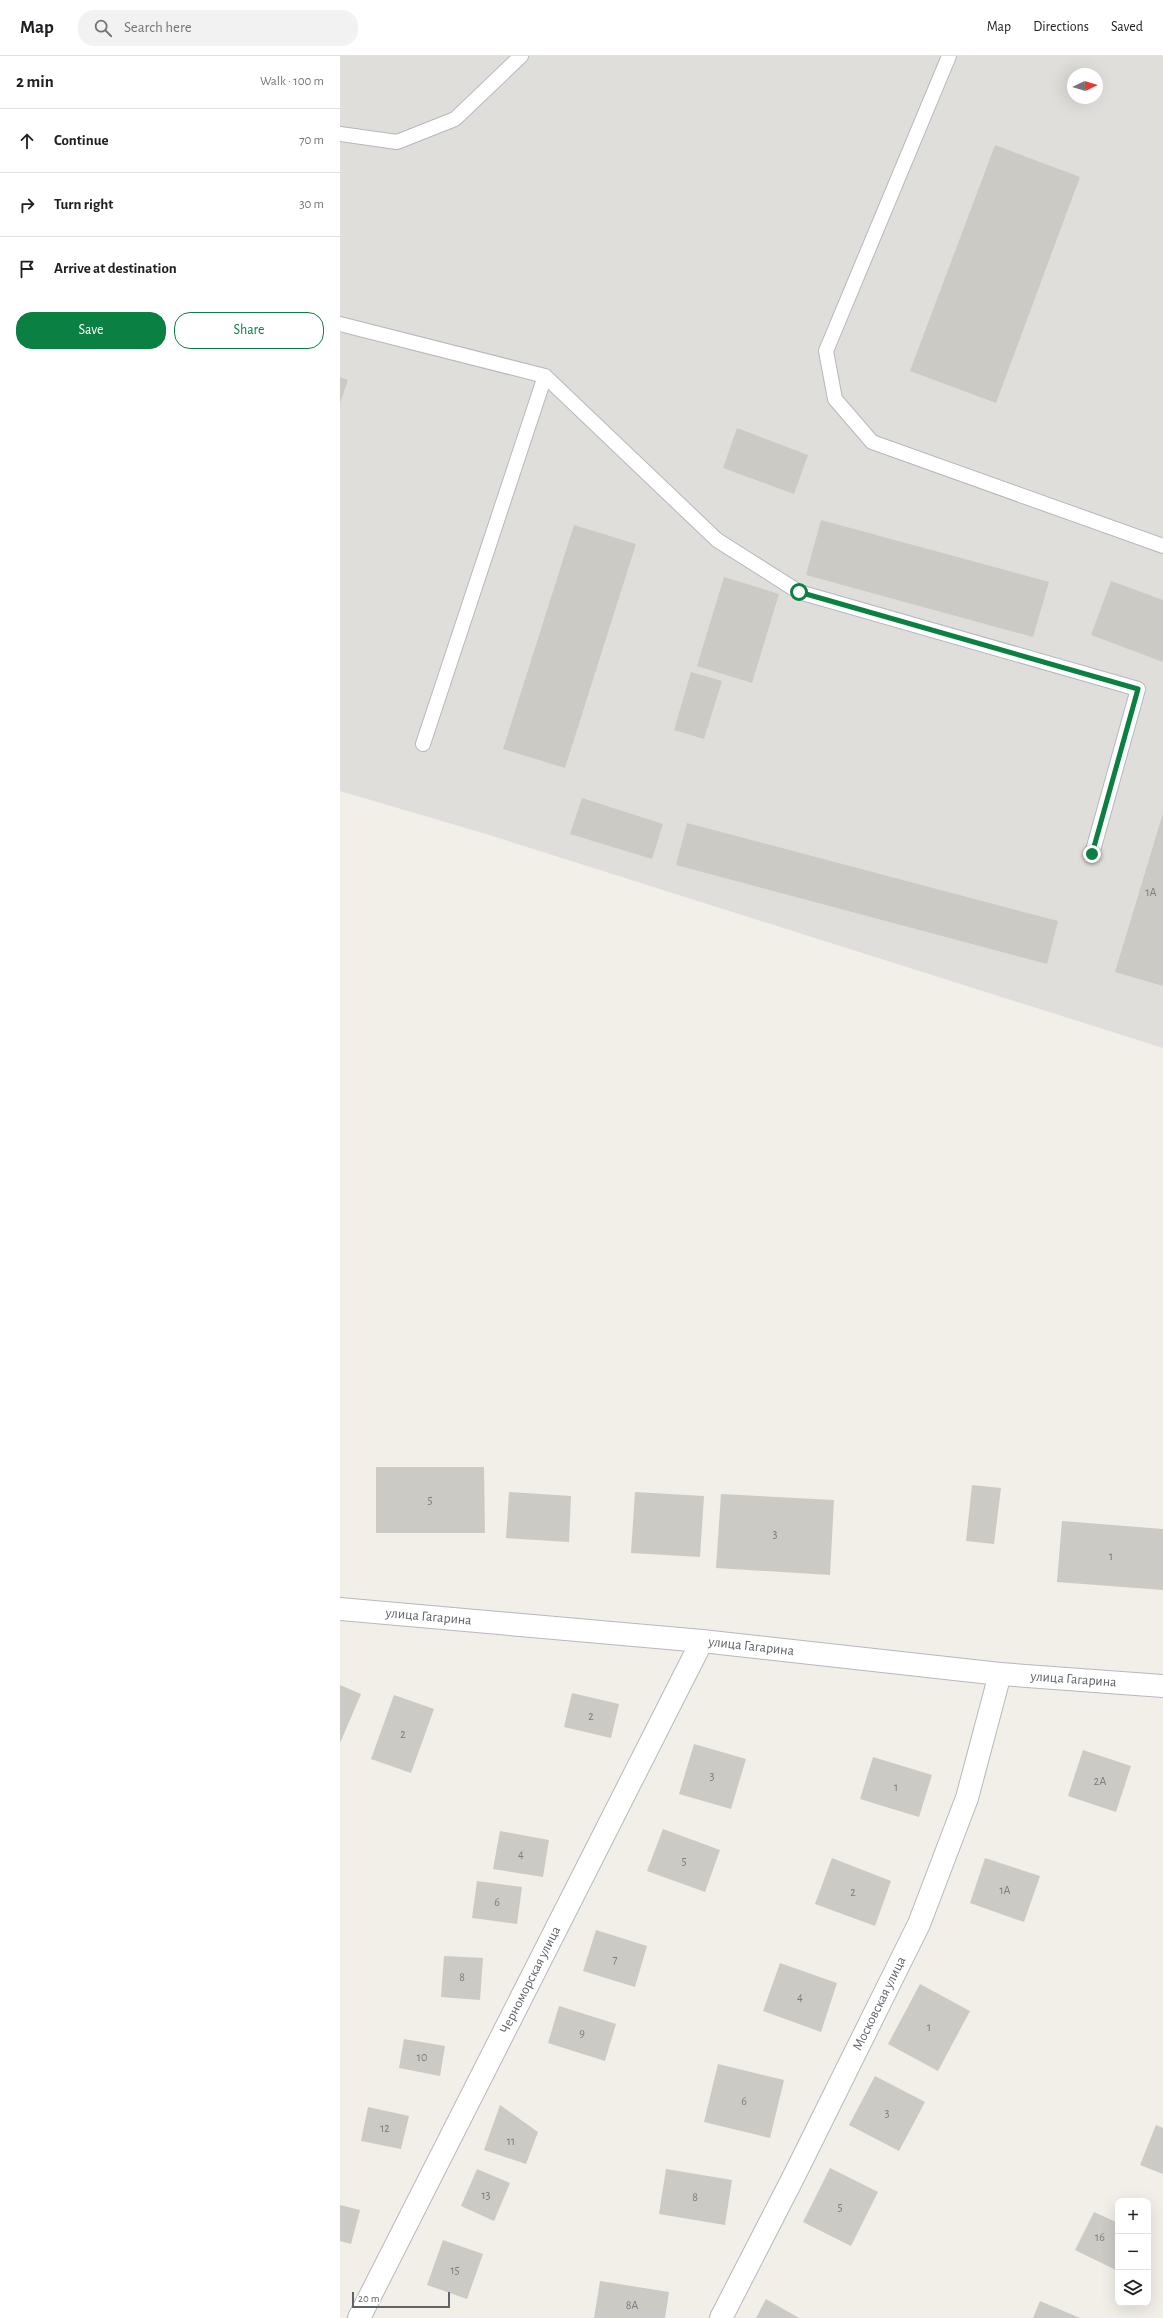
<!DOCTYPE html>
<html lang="en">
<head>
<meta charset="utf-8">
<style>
  :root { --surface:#fff; --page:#f2f2f2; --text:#202124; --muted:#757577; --line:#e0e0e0; --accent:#0b8043 }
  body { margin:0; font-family:"Alegreya Sans",sans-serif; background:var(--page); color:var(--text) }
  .controls { position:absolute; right:12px; bottom:12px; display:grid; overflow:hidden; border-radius:8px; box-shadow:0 4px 16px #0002 }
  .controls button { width:36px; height:36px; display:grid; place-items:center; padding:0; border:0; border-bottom:1px solid var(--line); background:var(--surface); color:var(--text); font:20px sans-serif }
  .compass { position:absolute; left:727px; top:12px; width:36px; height:36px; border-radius:50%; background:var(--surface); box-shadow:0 4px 16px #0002; rotate:86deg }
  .scale { position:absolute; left:12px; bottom:10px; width:98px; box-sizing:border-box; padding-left:4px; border:2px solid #5f6368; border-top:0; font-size:11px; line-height:14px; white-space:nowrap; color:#5f6368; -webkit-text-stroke:3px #fff; paint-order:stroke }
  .stop { position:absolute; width:12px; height:12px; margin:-9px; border:3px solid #0b8043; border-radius:50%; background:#fff }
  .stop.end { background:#0b8043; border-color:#fff; box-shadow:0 1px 4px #0008 }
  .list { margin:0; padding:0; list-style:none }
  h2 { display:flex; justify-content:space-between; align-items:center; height:52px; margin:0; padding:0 16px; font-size:17px }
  h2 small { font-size:13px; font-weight:400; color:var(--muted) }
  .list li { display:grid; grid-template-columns:26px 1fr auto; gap:12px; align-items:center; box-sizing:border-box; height:64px; padding:0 16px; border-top:1px solid var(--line) }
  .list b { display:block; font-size:15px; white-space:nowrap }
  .list em { font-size:13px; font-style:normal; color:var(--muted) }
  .actions { display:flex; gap:8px; padding:12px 16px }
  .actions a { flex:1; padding:9px 0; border:1px solid var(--accent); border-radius:16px; text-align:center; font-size:14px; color:var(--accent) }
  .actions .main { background:var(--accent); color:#fff }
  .icon { flex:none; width:22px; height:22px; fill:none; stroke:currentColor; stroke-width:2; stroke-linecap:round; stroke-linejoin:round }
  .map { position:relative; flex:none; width:823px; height:2262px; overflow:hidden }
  header { display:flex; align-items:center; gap:24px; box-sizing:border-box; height:56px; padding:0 20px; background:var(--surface); border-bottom:1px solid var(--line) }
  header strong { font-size:19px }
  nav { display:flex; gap:22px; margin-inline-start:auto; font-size:14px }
  .search { width:280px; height:36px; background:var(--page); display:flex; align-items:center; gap:10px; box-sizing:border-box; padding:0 14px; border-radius:16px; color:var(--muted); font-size:15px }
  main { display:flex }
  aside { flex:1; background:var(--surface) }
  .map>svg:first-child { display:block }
  .industrial { fill:#e0deda; fill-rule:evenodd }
  .building { fill:#cccac5 }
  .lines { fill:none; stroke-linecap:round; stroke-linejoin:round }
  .service-casing { stroke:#b5b8bc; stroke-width:16 }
  .minor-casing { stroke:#b5b8bc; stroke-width:24 }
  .tertiary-casing { stroke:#b5b8bc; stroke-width:24 }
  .service { stroke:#fff; stroke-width:14 }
  .minor { stroke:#fff; stroke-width:22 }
  .tertiary { stroke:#fff; stroke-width:22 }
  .route { stroke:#0b8043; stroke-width:5 }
  .labels { text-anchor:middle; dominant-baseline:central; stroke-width:4; stroke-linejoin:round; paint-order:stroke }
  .number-label { font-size:12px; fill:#7a7d7f }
  .street-label { font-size:14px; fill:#5f6368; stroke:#fff }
</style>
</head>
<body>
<header>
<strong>Map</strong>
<div class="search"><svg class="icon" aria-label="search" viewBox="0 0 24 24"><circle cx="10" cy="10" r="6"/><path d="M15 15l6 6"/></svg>Search here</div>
<nav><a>Map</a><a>Directions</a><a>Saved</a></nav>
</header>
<main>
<aside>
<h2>2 min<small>Walk · 100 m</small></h2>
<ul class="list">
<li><svg class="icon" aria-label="ahead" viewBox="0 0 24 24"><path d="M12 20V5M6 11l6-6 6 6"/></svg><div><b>Continue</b></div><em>70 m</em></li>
<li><svg class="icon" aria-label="right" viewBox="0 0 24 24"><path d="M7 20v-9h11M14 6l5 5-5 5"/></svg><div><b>Turn right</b></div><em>30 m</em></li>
<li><svg class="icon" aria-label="arrive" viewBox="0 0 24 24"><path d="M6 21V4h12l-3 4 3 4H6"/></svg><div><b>Arrive at destination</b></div></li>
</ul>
<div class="actions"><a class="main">Save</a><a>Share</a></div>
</aside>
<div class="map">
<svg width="823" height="2262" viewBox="0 0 823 2262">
  <rect width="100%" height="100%" fill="#f1efe8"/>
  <path class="industrial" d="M0 0H823V992L146 778 0 735ZM733 18H757V42H733Z"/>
  <path class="building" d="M655 89 740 121 656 347 570 315Z
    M0 321 8 324 0 347Z
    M397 372 468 399 454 438 383 412Z
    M481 464 709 526 693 581 466 519Z
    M234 469 296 488 225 712 163 693Z
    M384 521 439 538 412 627 357 610Z
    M771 525 823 544V606L751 579Z
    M351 616 382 625 364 683 334 674Z
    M242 742 323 768 312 803 230 778Z
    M823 757V930L775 916Z
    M347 767 718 865 707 908 336 809Z
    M36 1411H144L145 1477H36Z
    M632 1429 661 1432 654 1488 626 1485Z
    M169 1436 231 1440 229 1486 166 1482Z
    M295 1436 364 1440 360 1501 291 1497Z
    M381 1438 494 1444 490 1519 376 1512Z
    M722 1465 823 1473V1534L717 1526Z
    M0 1629 21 1638 0 1687Z
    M232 1637 279 1648 271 1682 224 1671Z
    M54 1639 94 1653 71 1717 31 1703Z
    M354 1688 406 1703 391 1753 339 1738Z
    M743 1694 791 1710 776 1756 728 1740Z
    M533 1701 592 1719 579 1761 520 1743Z
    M323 1773 380 1794 365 1836 307 1815Z
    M160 1775 209 1784 203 1821 153 1813Z
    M492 1802 551 1825 535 1870 475 1848Z
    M645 1802 700 1820 684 1866 630 1847Z
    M137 1825 182 1831 177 1868 132 1862Z
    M256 1874 307 1890 295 1931 243 1915Z
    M104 1900 143 1902 140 1944 101 1941Z
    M440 1907 497 1927 481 1976 423 1955Z
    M580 1928 630 1955 598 2015 548 1988Z
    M219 1950 276 1968 265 2005 208 1987Z
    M64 1983 105 1990 100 2020 59 2012Z
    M378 2008 444 2024 430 2082 364 2066Z
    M535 2020 585 2046 559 2095 509 2069Z
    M160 2049 198 2076 186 2108 144 2094Z
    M28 2051 69 2060 61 2093 21 2085Z
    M816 2069 823 2072V2118L800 2109Z
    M490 2112 538 2136 511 2190 463 2166Z
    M137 2113 170 2127 154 2165 121 2150Z
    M326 2113 392 2124 385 2169 319 2158Z
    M0 2149 20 2154 11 2188 0 2185Z
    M754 2156 778 2167V2215L735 2194Z
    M103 2184 143 2198 127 2243 87 2229Z
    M260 2225 329 2236 325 2262H254Z
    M426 2243 459 2262H416Z
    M700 2245 740 2262H693Z"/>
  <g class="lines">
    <g class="service-casing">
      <path id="service" d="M609 0 486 295 495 343 532 386 823 490
        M0 78 57 86 115 63 181 0
        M0 268 205 320 377 484 459 536 798 633 752 798
        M83 688 205 320"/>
    </g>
    <g class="minor-casing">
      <g id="minor">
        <path id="s1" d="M19 2262 362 1585"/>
        <path id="s2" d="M381 2262 455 2118 579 1868 627 1742 660 1618"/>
      </g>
    </g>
    <g class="tertiary-casing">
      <g id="tertiary">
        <path id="s3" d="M0 1553 362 1585 660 1618 823 1630"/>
      </g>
    </g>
    <use href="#service" class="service"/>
    <use href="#minor" class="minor"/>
    <use href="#tertiary" class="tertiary"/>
  </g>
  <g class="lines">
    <path class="route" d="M459 536 798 633 752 798"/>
  </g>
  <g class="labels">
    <g class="number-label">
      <text x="811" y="836">1А</text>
      <text x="90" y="1444">5</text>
      <text x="435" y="1478">3</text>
      <text x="771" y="1500">1</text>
      <text x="251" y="1660">2</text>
      <text x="63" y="1678">2</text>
      <text x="372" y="1720">3</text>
      <text x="760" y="1725">2А</text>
      <text x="556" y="1731">1</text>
      <text x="181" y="1798">4</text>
      <text x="344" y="1805">5</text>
      <text x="665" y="1834">1А</text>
      <text x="513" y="1836">2</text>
      <text x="157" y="1846">6</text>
      <text x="275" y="1903">7</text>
      <text x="122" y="1921">8</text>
      <text x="460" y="1941">4</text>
      <text x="589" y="1971">1</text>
      <text x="242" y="1977">9</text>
      <text x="82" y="2001">10</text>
      <text x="404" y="2045">6</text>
      <text x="547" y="2057">3</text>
      <text x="45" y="2072">12</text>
      <text x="171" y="2085">11</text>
      <text x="146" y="2139">13</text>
      <text x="355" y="2141">8</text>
      <text x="500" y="2151">5</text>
      <text x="760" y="2181">16</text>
      <text x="115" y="2214">15</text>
      <text x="292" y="2249">8А</text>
    </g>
    <g class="street-label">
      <text stroke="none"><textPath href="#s3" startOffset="89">улица Гагарина</textPath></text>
      <text stroke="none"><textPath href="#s3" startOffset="413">улица Гагарина</textPath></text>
      <text stroke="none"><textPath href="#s3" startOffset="737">улица Гагарина</textPath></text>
      <text stroke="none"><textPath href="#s1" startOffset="379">Черноморская улица</textPath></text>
      <text stroke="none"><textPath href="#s2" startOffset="352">Московская улица</textPath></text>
    </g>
  </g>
</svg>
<div class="controls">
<button>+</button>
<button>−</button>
<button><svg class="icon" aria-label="layers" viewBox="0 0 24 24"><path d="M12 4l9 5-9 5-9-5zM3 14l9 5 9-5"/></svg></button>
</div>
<svg class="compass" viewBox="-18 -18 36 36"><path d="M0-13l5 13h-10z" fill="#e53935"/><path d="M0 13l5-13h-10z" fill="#757577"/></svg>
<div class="scale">20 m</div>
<div class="stop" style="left:459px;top:536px"></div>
<div class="stop end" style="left:752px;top:798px"></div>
</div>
</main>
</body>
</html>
